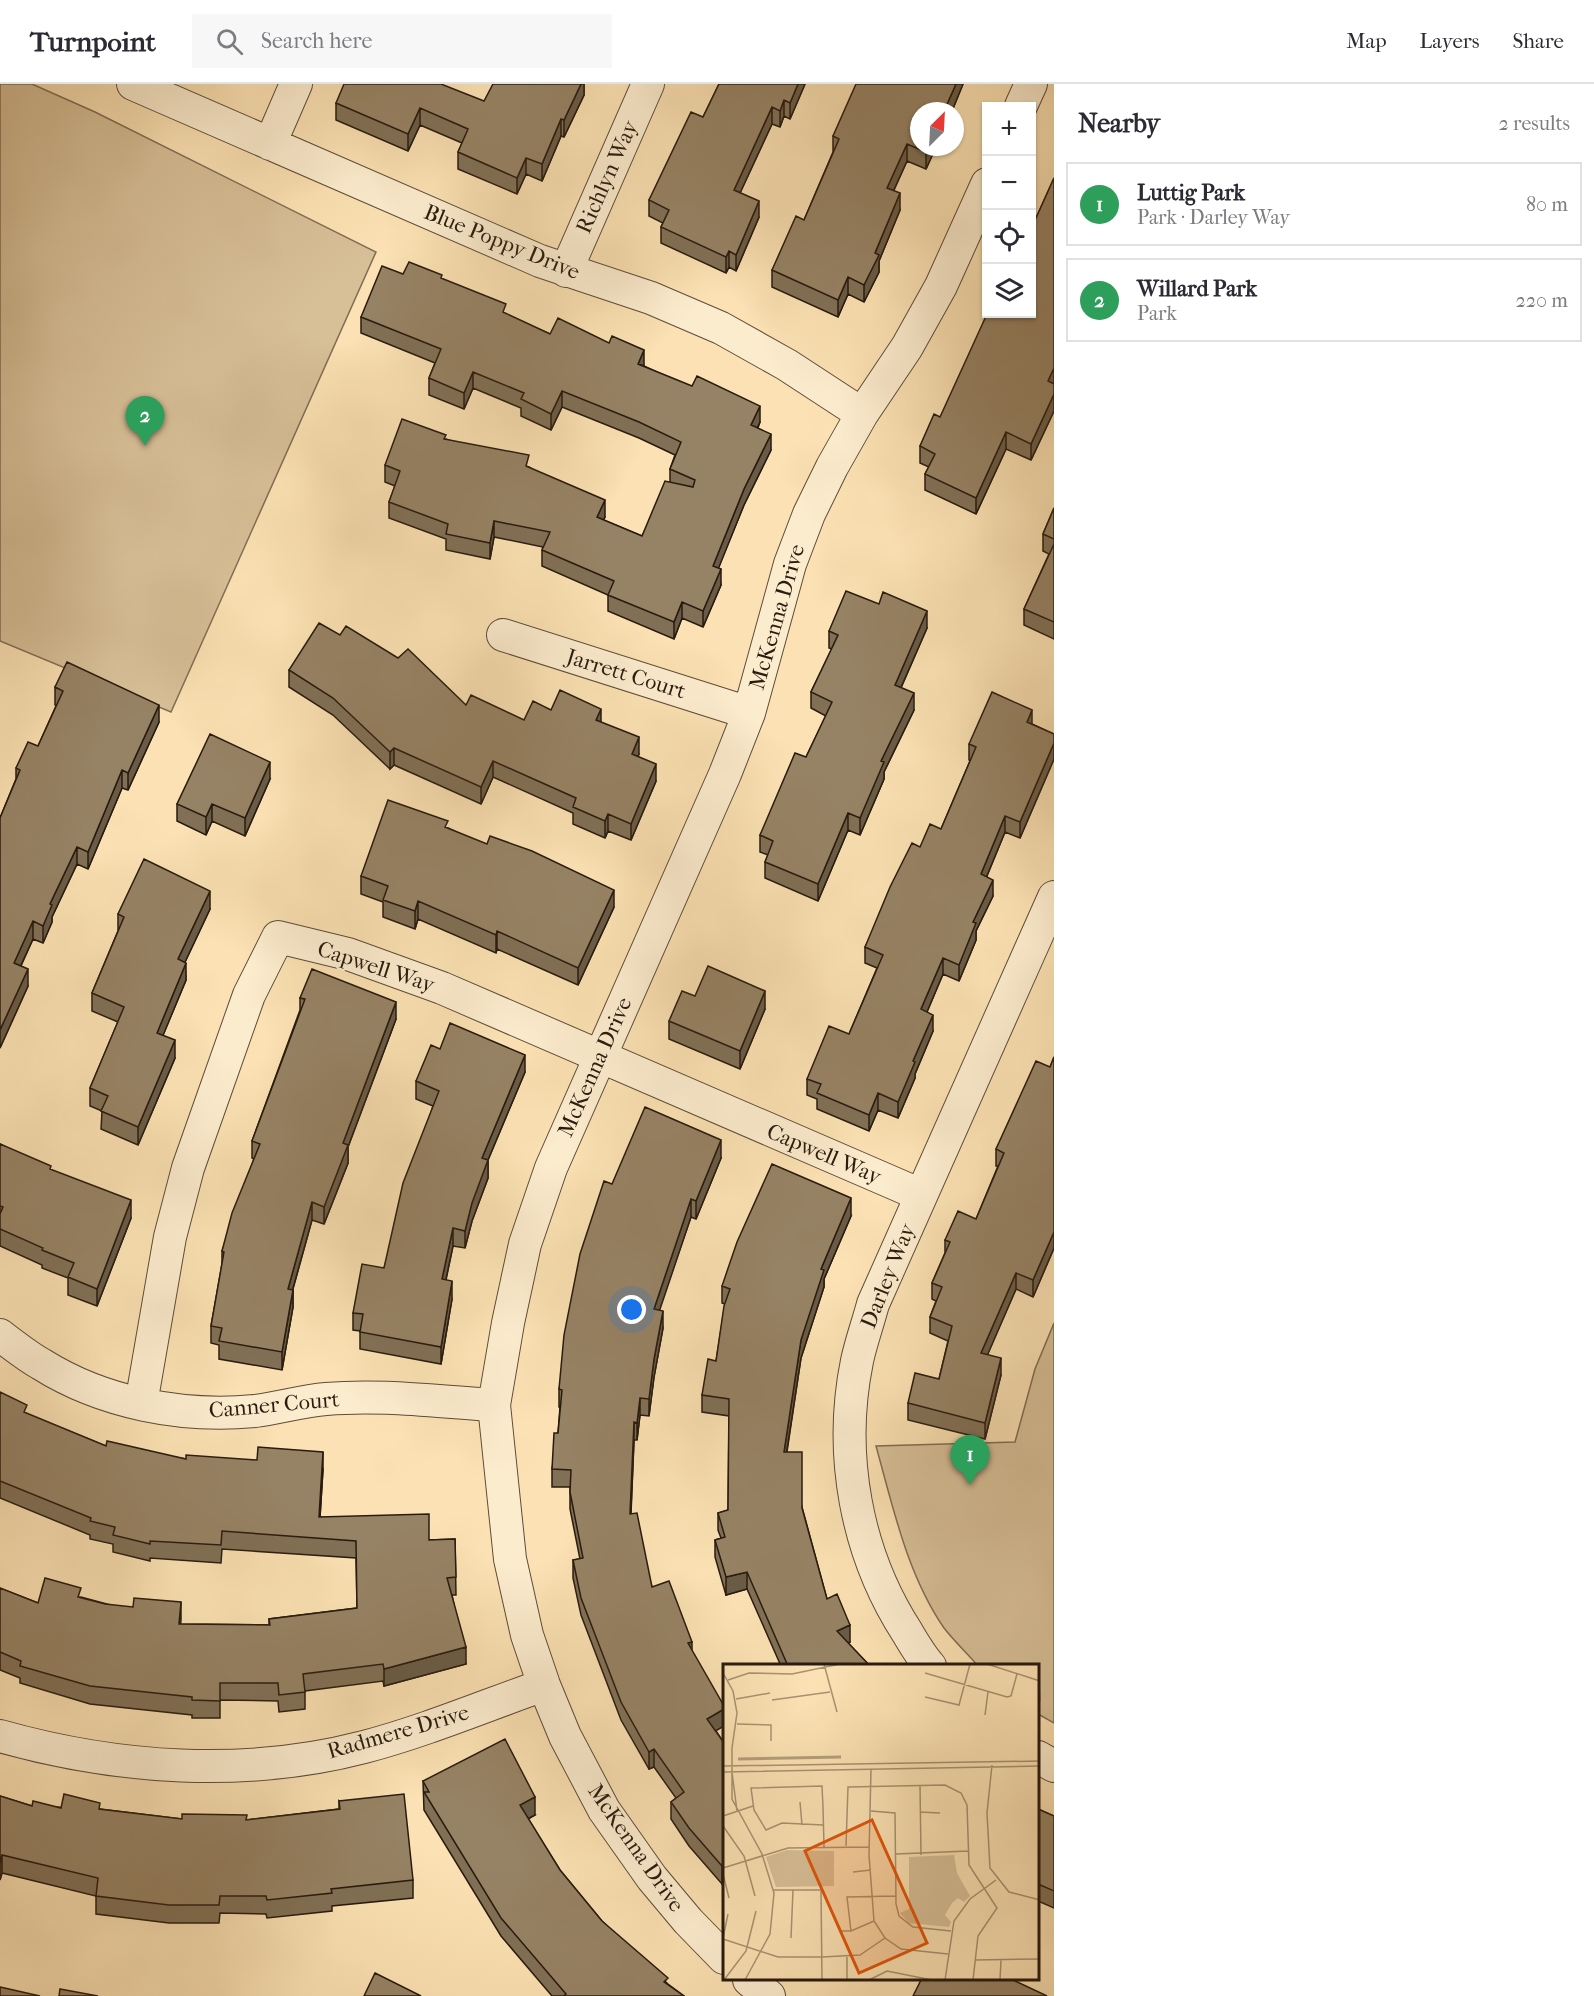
<!DOCTYPE html>
<html lang="en">
<head>
<meta charset="utf-8">
<style>
  :root { --surface:#fff; --page:#f7f7f7; --text:#2b2b33; --muted:#7c7c81; --line:#e1e1e2; --accent:#b45309 }
  body { margin:0; font-family:"IM FELL French Canon",serif; background:var(--page); color:var(--text) }
  .controls { position:absolute; right:18px; top:18px; display:grid; overflow:hidden; border-radius:0px; box-shadow:0 2px 4px #0004 }
  .controls button { width:54px; height:54px; display:grid; place-items:center; padding:0; border:0; border-bottom:2px solid var(--line); background:var(--surface); color:var(--text); font:30px sans-serif }
  .compass { position:absolute; left:910px; top:18px; width:54px; height:54px; border-radius:50%; background:var(--surface); box-shadow:0 2px 4px #0004; rotate:24deg }
  .you { position:absolute; left:632px; top:1226px; width:21px; height:21px; margin:-15px; border:4px solid #fff; border-radius:50%; background:#1a73e8; box-shadow:0 0 0 9px #1a73e833 }
  .badge { display:grid; place-items:center; width:39px; height:39px; border-radius:50%; background:var(--accent); color:#fff; font-size:20px; font-weight:700 }
  .pin { position:absolute; translate:-50% -50px; filter:drop-shadow(0 2px 3px #0008) }
  .pin::after { content:''; position:absolute; top:32px; width:21px; height:18px; background:inherit; clip-path:polygon(0 0,100% 0,50% 100%) }
  .list { margin:0; padding:0; list-style:none }
  h2 { display:flex; justify-content:space-between; align-items:center; height:78px; margin:0; padding:0 24px; font-size:26px }
  h2 small { font-size:20px; font-weight:400; color:var(--muted) }
  .list li { display:grid; grid-template-columns:39px 1fr auto; gap:18px; align-items:center; box-sizing:border-box; height:84px; margin:0 12px 12px; padding:0 12px; border:2px solid var(--line); border-radius:0px }
  .list b { display:block; font-size:22px; white-space:nowrap }
  .list p { margin:0; font-size:20px; white-space:nowrap; color:var(--muted) }
  .list em { font-size:20px; font-style:normal; color:var(--muted) }
  .icon { flex:none; width:33px; height:33px; fill:none; stroke:currentColor; stroke-width:2; stroke-linecap:round; stroke-linejoin:round }
  .map { position:relative; flex:none; width:1054px; height:1912px; overflow:hidden }
  header { display:flex; align-items:center; gap:36px; box-sizing:border-box; height:84px; padding:0 30px; background:var(--surface); border-bottom:2px solid var(--line) }
  header strong { font-size:28px }
  nav { display:flex; gap:33px; margin-inline-start:auto; font-size:21px }
  .search { width:420px; height:54px; background:var(--page); display:flex; align-items:center; gap:15px; box-sizing:border-box; padding:0 21px; border-radius:0px; color:var(--muted); font-size:22px }
  main { display:flex }
  aside { flex:1; background:var(--surface) }
  .map>svg:first-child { display:block }
  .green { fill:#d7bf97; stroke:#806d53; stroke-width:1.5 }
  .lines { fill:none; stroke-linecap:round; stroke-linejoin:round }
  .street-casing { stroke:#5d4c38; stroke-width:34 }
  .street { stroke:#fcecce; stroke-width:32 }
  .wall { fill:#817056; stroke:#281b0f; stroke-width:1.5 }
  .shaded-wall { fill:#695b46; stroke:#281b0f; stroke-width:1.5 }
  .building { fill:#968264; stroke:#281b0f; stroke-width:1.5 }
  .labels { text-anchor:middle; dominant-baseline:central; stroke-width:4.5; stroke-linejoin:round; paint-order:stroke }
  .street-label { font-size:22px; fill:#281b0f; stroke:#fcecce }
  .inset-river { fill:none; stroke:#b39e7b; stroke-width:3 }
  .inset-road { fill:none; stroke:#a79271; stroke-width:1.5 }
  .view { fill:#de560c; fill-opacity:0.15; stroke:#de560c; stroke-width:3 }
  .inset-edge { fill:none; stroke:#281b0f; stroke-width:3 }
</style>
</head>
<body>
<header>
<strong>Turnpoint</strong>
<div class="search"><svg class="icon" aria-label="search" viewBox="0 0 24 24"><circle cx="10" cy="10" r="6"/><path d="M15 15l6 6"/></svg>Search here</div>
<nav><a>Map</a><a>Layers</a><a>Share</a></nav>
</header>
<main>
<div class="map">
<svg width="1054" height="1912" viewBox="0 0 1054 1912">
  <rect width="100%" height="100%" fill="#fbe1b3"/>
  <filter id="stains"><feTurbulence type="fractalNoise" baseFrequency=".00333" numOctaves="4"/><feColorMatrix values="0 0 0 0 .2 0 0 0 0 .09 0 0 0 0 .02 0 0 0 .5 -.17"/></filter>
  <radialGradient id="worn" r=".72"><stop offset=".6" stop-color="#630" stop-opacity="0"/><stop offset="1" stop-color="#630" stop-opacity=".3"/></radialGradient>
  <path class="green" d="M0 0H32L95 28 376 168 171 628 0 557Z
    M1054 1239V1639L1038 1630V1582H978C967 1569 954 1557 944 1544 907 1490 893 1423 876 1362L1015 1358 1035 1285Z"/>
  <g class="lines">
    <g class="street-casing">
      <path id="street" d="M133 0 540 177 651 214 721 244 787 281 862 330
        M1021 22 1031 0
        M270 60 296 0
        M566 187 648 0
        M503 551 749 629
        M0 1251C13 1261 27 1272 41 1280 103 1319 182 1334 255 1327 279 1324 302 1317 326 1315 382 1310 439 1318 494 1321
        M141 1320 170 1153 188 1084 249 911 278 853 348 870 442 904 921 1111
        M930 1582C921 1572 914 1560 907 1548 856 1469 838 1370 857 1277 861 1258 868 1239 873 1220L1054 813
        M0 1652C117 1685 245 1694 364 1663 425 1647 484 1622 544 1601
        M1038 1673 1054 1682
        M724 1874 688 1837 652 1794 604 1726 565 1652 544 1601 527 1551 510 1475 494 1321 508 1239 525 1160 551 1084 725 690 749 629 790 480 809 430 832 383 862 330 907 263 941 202 987 100
        M749 1896 769 1912"/>
    </g>
    <use href="#street" class="street"/>
  </g>
  <path class="wall" d="M584 0V11L564 53 561 52 542 97 526 90 517 110 458 85V68L462 59 420 41 408 67 336 36V19L484 17Z
    M719 0H805L790 35 784 32 780 43 772 40 740 109 759 133 736 187 729 183 726 189 661 159V143L663 139 649 132V116L703 33Z
    M963 0 952 27H919L936 63 926 85 907 77 894 106 900 126 879 177V188L864 218 848 210 838 233 772 203V186L804 136 833 68V52Z
    M1054 94V327L1031 376 1006 365 976 430 925 406V390L929 383 920 379V362L940 333 1032 230V143Z
    M403 190 442 195 506 230 550 250 644 282 760 338 758 344 771 366 744 421 718 484 721 501 703 543 682 534 674 555 608 527V511L542 482V466L543 463 494 453 490 475 446 466V455L389 434V418L395 402 385 398V381L446 355 529 383 605 433 603 436 642 452 670 398V385L675 371 639 354 562 323 551 346 521 332V324L473 304 464 325 429 311V294L435 279 361 249V233Z
    M1054 424V555L1024 541V525L1049 470 1043 467V450Z
    M927 544 901 604 914 626 884 688V695L860 751 848 746 818 817 765 794V778L768 771 760 768V751L806 673 826 632 811 624V608L832 565 829 564V547Z
    M340 551 466 621 524 636 551 626 601 638 639 670 638 672 656 697 631 756 608 747 605 754 573 740V729L493 693 481 720 394 681 390 685 333 631 289 603V586Z
    M55 603 159 638 128 706 122 704 88 785 77 780 52 833V838L43 859 33 855 21 882 28 902 0 964V734L16 695V684L38 662 56 622 55 621Z
    M1032 640 1054 650V675L1020 754 1005 748 987 792 993 812 976 847V856L959 897 943 890 927 928 933 947 915 990V994L898 1034 878 1026 869 1047 817 1025V1015L807 1011V995L849 950 877 884 865 879V863L920 763 941 745 970 677 969 676V660Z
    M270 695 245 752 212 737 206 751 177 737V720Z
    M448 744 614 823 578 901 497 865 496 869 418 835 415 845 383 833V818L361 810V792Z
    M210 825 185 878 186 896 163 951 175 974 138 1061 101 1045 102 1027 90 1022V1004L118 938 92 927V909L118 847V830Z
    M695 912 765 925 740 985 669 955V937Z
    M300 914 396 935 348 1063V1079L324 1140 312 1136 293 1205V1223L282 1286 219 1275V1261L211 1259V1242L222 1180V1167L254 1075 252 1074V1057L300 926Z
    M440 965 525 988 488 1076V1094L472 1137 465 1164 453 1162 446 1196 452 1215 441 1280 360 1265V1247L353 1246V1229L384 1184 433 1022 416 1015V997Z
    M1054 973V1164L1033 1213 1016 1205 987 1271 1001 1291 985 1355 908 1336V1319L939 1295 948 1257 930 1249V1233L936 1217 932 1215V1199L945 1169V1156L976 1135 998 1082H996V1065L1050 983Z
    M0 1060 51 1086 131 1134 97 1222 68 1211V1194L42 1184V1181L0 1162Z
    M721 1074 696 1135 691 1133 659 1226 663 1244 654 1293 649 1332 640 1331 637 1356H634L631 1430 652 1503 692 1567 716 1647 724 1659V1798L722 1800 689 1762 671 1735V1718L676 1714 654 1683 649 1685 621 1636 581 1531 573 1494V1476L580 1475 570 1425V1403H552V1385L558 1349 560 1323H559V1305L612 1100Z
    M851 1132 824 1195V1203L801 1274 787 1368 827 1515 850 1558 848 1559 870 1582H781L747 1505 726 1511 715 1473V1456L721 1454 718 1446V1429L728 1426 729 1332 702 1328V1311L716 1277 725 1220 722 1219V1202Z
    M0 1309 27 1330 106 1362 186 1375 323 1385 320 1433 429 1456 455 1455 456 1511H452L466 1580 384 1602 383 1597 305 1607V1625L279 1628 278 1617 220 1616V1634H192V1631L90 1620 20 1599V1594L0 1586V1504L38 1519 81 1513 181 1540 269 1541V1535L357 1524 356 1474 222 1465 221 1479 150 1474V1477L113 1468V1460L90 1455V1451L0 1414Z
    M423 1697 535 1731 528 1735 560 1786 602 1837 668 1900 684 1912H552L501 1852 424 1726Z
    M0 1712 32 1722 100 1725 182 1735 246 1736 339 1725V1717L413 1796V1814L332 1822V1827L267 1834 266 1830 220 1829 219 1839H169L96 1830V1812L2 1789 0 1796Z
    M1038 1725 1054 1732V1824L1038 1817Z"/>
  <path class="shaded-wall" d="M581 0H584V11L564 53V36Z
    M798 0H805L790 35V19Z
    M956 0H963L952 27H944Z
    M784 16V32L780 43V27Z
    M772 23V40L734 122V106Z
    M420 24V41L408 67V50Z
    M561 35V52L542 97V80Z
    M907 60V77L887 121V104Z
    M929 63H936L926 85V68Z
    M526 74V90L517 110V94Z
    M900 109V126L879 177V188L864 218V201L875 169Z
    M759 117V133L736 187V171Z
    M729 167V183L726 189V173Z
    M848 193V210L838 233V216Z
    M644 266V282L638 280Z
    M1054 284V300L1048 297Z
    M473 288V304L464 325V309Z
    M562 307V323L551 346V330Z
    M1054 310V327L1031 376V360Z
    M760 322V338L751 357V341Z
    M1006 348V365L976 430V414Z
    M771 350V366L744 421 713 498V482L744 405Z
    M605 416V433L597 449V433Z
    M494 437V453L490 475V459Z
    M721 485V501L703 543V527Z
    M682 518V534L674 555V538Z
    M927 527V544L895 617V601Z
    M914 609V626L884 688V695L860 751V734L881 677Z
    M159 621V638L128 706V689Z
    M601 625V642L596 636Z
    M1032 626V642L1027 638Z
    M639 653V670L632 687V670Z
    M1054 659V675L1020 754V738Z
    M394 664V681L390 685V668Z
    M493 677V693L481 720V703Z
    M270 678V695L245 752V734Z
    M656 680V697L631 756V740Z
    M122 686V704L88 785V768Z
    M212 720V737L206 751V733Z
    M848 729V746L818 817V800Z
    M608 730V747L605 754V737Z
    M1005 732V748L981 806V790Z
    M77 763V780L52 833V838L43 859V842L50 820Z
    M993 796V812L976 847V856L959 897V881L973 838Z
    M614 806V823L578 901V884Z
    M210 807V825L178 893V875Z
    M418 817V835L415 845V827Z
    M33 837V855L14 896V879Z
    M497 847V865L496 869V851Z
    M943 874V890L921 942V925Z
    M186 879V896L157 966V949Z
    M28 885V902L0 964V946Z
    M765 907V925L740 985V967Z
    M396 918V935L348 1063V1079L324 1140V1123L343 1059Z
    M933 931V947L915 990V994L898 1034V1018L913 977Z
    M175 956V974L138 1061V1043Z
    M525 971V988L488 1076V1094L472 1137 465 1164V1147L482 1074Z
    M878 1009V1026L869 1047V1031Z
    M721 1056V1074L696 1135V1117Z
    M851 1114V1132L824 1195V1203L801 1274 784 1385V1368L801 1256 821 1185Z
    M691 1115V1133L654 1243V1225Z
    M131 1116V1134L97 1222V1205Z
    M312 1118V1136L288 1222V1205Z
    M453 1144V1162L442 1213V1195Z
    M1054 1148V1164L1033 1213V1196Z
    M1016 1189V1205L981 1286V1269Z
    M452 1197V1215L441 1280V1263Z
    M293 1206V1223L282 1286V1268Z
    M663 1227V1244L654 1293 649 1332V1315L654 1275Z
    M1001 1274V1291L985 1355V1339Z
    M640 1314V1331L637 1356V1339Z
    M634 1338V1356L630 1448V1430Z
    M323 1368V1385L319 1450V1433Z
    M747 1488V1505L726 1511V1493Z
    M181 1518V1536L179 1557V1540Z
    M850 1541V1558L837 1564V1547Z
    M692 1558V1575L688 1559Z
    M466 1563V1580L384 1602V1585Z
    M724 1625V1642L707 1652V1635Z
    M654 1665V1683L649 1685V1668Z
    M535 1713V1731L520 1739V1721Z
    M2 1771V1789L0 1796V1779Z
    M724 1781V1798L722 1800V1782Z"/>
  <path class="building" d="M344 0H441L484 17 493 0H581L564 36 561 35 542 80 526 74 517 94 458 68 468 45 420 24 408 50 336 19Z
    M719 0H798L790 19 784 16 780 27 772 23 734 106 759 117 736 171 729 167 726 173 661 143 669 126 649 116 691 28 703 33Z
    M856 0H956L944 27H919V63H929L926 68 907 60 887 104 900 109 875 169 879 171 864 201 848 193 838 216 772 186 796 132 804 136 839 55 833 52Z
    M1054 94V284L1048 297 1054 300V310L1031 360 1006 348 976 414 925 390 935 370 920 362 934 330 940 333 987 230H1032V174L1034 168 1032 167V143Z
    M409 178 442 191 441 194 506 220 503 228 550 250 558 234 609 259 612 252 644 266 638 280 692 302 697 292 760 322 751 341 771 350 744 405 713 482 721 485 703 527 682 518 674 538 608 511 614 497 542 466 550 448 494 437 490 459 446 450 448 440 389 418 400 387 385 381 402 335 446 351 444 355 529 371 526 382 605 416 597 433 642 452 665 397 693 403 695 396 670 385 681 358 639 338 562 307 551 330 521 315 524 309 473 288 464 309 429 294 441 265 361 233 382 182 403 190Z
    M1054 424V455L1043 450Z
    M1054 460V538L1024 525Z
    M846 507 879 520 883 508 927 527 895 601 914 609 881 677 884 678 860 734 848 729 818 800 765 778 773 757 760 751 795 669 806 673 832 618 811 608 838 551 829 547Z
    M319 539 340 551 346 542 398 574 408 565 466 621 471 611 524 636 533 617 551 626 560 606 601 625 596 636 639 653 632 670 656 680 631 740 608 730 605 737 573 723 576 714 493 677 481 703 394 664 390 668 333 614 289 586Z
    M67 578 159 621 128 689 122 686 88 768 77 763 50 820 52 821 43 842 33 837 14 879 28 885 0 946V734L20 686 16 684 28 658 38 662 63 607 55 603Z
    M992 608 1032 626 1027 638 1054 650V659L1020 738 1005 732 981 790 993 796 973 838 976 839 959 881 943 874 921 925 933 931 913 977 915 978 898 1018 878 1009 869 1031 817 1009 821 1000 807 995 829 942 849 950 883 871 865 863 890 803 912 759 920 763 930 740 941 745 976 663 969 660Z
    M210 650 270 678 245 734 212 720 206 733 177 720Z
    M388 716 448 737 445 743 487 760 490 752 532 767 614 806 578 884 497 847 496 851 418 817 415 827 383 816 388 802 361 792Z
    M144 775 210 807 178 875 186 879 157 949 175 956 138 1043 101 1027 108 1012 90 1004 124 923 92 909 124 833 118 830Z
    M708 882 765 907 740 967 669 937 682 907 695 912Z
    M312 885 396 918 343 1059 348 1061 324 1123 312 1118 288 1205 293 1206 282 1268 219 1257 222 1244 211 1242 224 1168 222 1167 232 1129 260 1060 252 1057 305 915 300 914Z
    M450 939 525 971 482 1074 488 1076 472 1119 465 1147 453 1144 442 1195 452 1197 441 1263 360 1248 363 1230 353 1229 362 1180 384 1184 403 1099 439 1007 416 997 431 961 440 965Z
    M1054 973V1148L1033 1196 1016 1189 981 1269 1001 1274 985 1339 908 1319 915 1289 939 1295 952 1242 930 1233 942 1203 932 1199 950 1158 945 1156 958 1127 976 1135 1004 1069 996 1065 1036 977 1050 983Z
    M645 1023 721 1056 696 1117 691 1115 654 1225 663 1227 654 1275 649 1315 640 1314 637 1339 634 1338 630 1430 637 1429 652 1503 669 1497 692 1558 688 1559 724 1622V1625L707 1635 724 1659V1781L722 1782 689 1744 671 1718 684 1708 654 1665 649 1668 621 1618 581 1514 573 1476 583 1474 570 1408 571 1386 552 1385 554 1349H558L562 1306 559 1305 564 1251 580 1170 604 1097 612 1100Z
    M0 1060 51 1082 50 1085 131 1116 97 1205 68 1193 74 1179 42 1166 43 1164 0 1145V1130L3 1123 0 1122Z
    M772 1080 851 1114 821 1185 824 1186 801 1256 784 1368H802V1424L827 1515 837 1510 850 1541 837 1547 870 1582H788L747 1488 726 1493 715 1456 725 1453 718 1429 728 1426 729 1315 702 1311 708 1275 716 1277 724 1222 730 1205 722 1202 737 1158Z
    M0 1308 27 1321 24 1328 106 1362 107 1357 186 1375V1371L257 1376 258 1363 323 1368 319 1433 429 1430V1456L455 1455 456 1493 447 1494 466 1563 384 1585 383 1580 303 1590 305 1608 279 1611 278 1599H220V1617L192 1616V1613L90 1602 20 1582 21 1577 0 1568V1504L38 1519 45 1494 81 1504 78 1513 105 1520 133 1523 134 1514 181 1518 179 1540 270 1541 269 1535 357 1524 356 1457 222 1447 221 1461 150 1457V1460L113 1451 115 1443 90 1437 91 1434 0 1397Z
    M505 1655 535 1713 520 1721 560 1786 602 1837 668 1894 664 1898 684 1912H564L566 1910 501 1834 424 1708H429L423 1697Z
    M64 1710 100 1719 99 1725 182 1735V1730L247 1731 246 1736 340 1725 339 1717 404 1710 413 1796 331 1805 332 1809 267 1816 266 1812H220L219 1821H169L96 1812 98 1794 2 1771 0 1779V1712L32 1722 33 1717 61 1724Z
    M1038 1725 1054 1732V1807L1038 1800Z
    M375 1889 421 1912H364Z
    M921 1896H1013L1047 1912H913Z
    M0 1903 40 1912H0Z
    M60 1905 98 1912H59Z"/>
  <g class="labels">
    <g class="street-label">
      <text transform="translate(607 93) rotate(-66)">Richlyn Way</text>
      <text transform="translate(502 158) rotate(22)">Blue Poppy Drive</text>
      <text transform="translate(777 533) rotate(-74)">McKenna Drive</text>
      <text transform="translate(626 590) rotate(17)">Jarrett Court</text>
      <text transform="translate(376 883) rotate(18)">Capwell Way</text>
      <text transform="translate(595 983) rotate(-66)">McKenna Drive</text>
      <text transform="translate(824 1070) rotate(23)">Capwell Way</text>
      <text transform="translate(888 1192) rotate(-68)">Darley Way</text>
      <text transform="translate(274 1321) rotate(-5)">Canner Court</text>
      <text transform="translate(398 1648) rotate(-16)">Radmere Drive</text>
      <text transform="translate(636 1764) rotate(55)">McKenna Drive</text>
    </g>
  </g>
  <g transform="translate(723 1580)">
    <rect width="316" height="316" fill="#fbe1b3"/>
    <path d="M64 186 111 187V222L53 223 43 193ZM231 191 234 209 247 232 241 238 235 234 229 239 222 251 228 258 226 263 186 259 177 249 186 245V193Z" fill="#d7bf97"/>
    <path class="inset-river" d="M15 95 118 93"/>
    <path class="inset-road" d="M101 0 114 48M264 0 317 17M0 9 10 27 14 49 9 84V135L39 190 51 229 47 270 22 316M202 9 284 33 288 32 294 10M5 16 26 9 69 10 117 0M316 16 317 37M202 33 236 41 247 0M13 35 47 29M49 36 107 28M262 51 265 28M14 60 48 61V77M269 101 264 149 267 204 286 228 317 236M0 102 317 97M148 105 146 191 151 257 162 274 178 285 225 290M0 108 317 102M9 108 14 147M197 122 198 191M77 138 79 161M148 147 172 149 173 240 176 252 190 263 228 267M197 148 217 149M0 152 30 142M100 161 59 159 43 166 31 146 28 124 99 122 100 143 101 183M0 162 21 192 32 232M123 182 125 123 222 121 238 129 244 141 246 201 274 244 255 272 250 316M173 190 245 187M0 204 65 184 146 183M130 208 148 206M0 210 6 234M50 226H98L99 316M117 267H128L151 257M128 267 124 233 173 232M0 274 5 250M68 274 70 226M0 275 55 293H99L137 291 162 274M124 293V316M252 296 317 295M1 316 23 287 33 247M146 316 164 307 209 316M222 316 231 257 247 235 273 216M277 316 278 296"/>
    <path class="view" d="M149 156 204 279 136 309 82 187Z"/>
    <rect width="316" height="316" class="inset-edge"/>
  </g>
  <rect width="100%" height="100%" filter="url(#stains)"/>
  <rect width="100%" height="100%" fill="url(#worn)"/>
</svg>
<div class="controls">
<button>+</button>
<button>−</button>
<button><svg class="icon" aria-label="locate" viewBox="0 0 24 24"><circle cx="12" cy="12" r="6"/><path d="M12 2v4M12 18v4M2 12h4M18 12h4"/></svg></button>
<button><svg class="icon" aria-label="layers" viewBox="0 0 24 24"><path d="M12 4l9 5-9 5-9-5zM3 14l9 5 9-5"/></svg></button>
</div>
<svg class="compass" viewBox="-18 -18 36 36"><path d="M0-13l5 13h-10z" fill="#e53935"/><path d="M0 13l5-13h-10z" fill="#7c7c81"/></svg>
<div class="you"></div>
<div class="pin badge" style="left:970px;top:1401px;background:#2e9e5b">1</div>
<div class="pin badge" style="left:145px;top:362px;background:#2e9e5b">2</div>
</div>
<aside>
<h2>Nearby<small>2 results</small></h2>
<ul class="list">
<li><span class="badge" style="background:#2e9e5b">1</span><div><b>Luttig Park</b><p>Park · Darley Way</p></div><em>80 m</em></li>
<li><span class="badge" style="background:#2e9e5b">2</span><div><b>Willard Park</b><p>Park</p></div><em>220 m</em></li>
</ul>
</aside>
</main>
</body>
</html>
